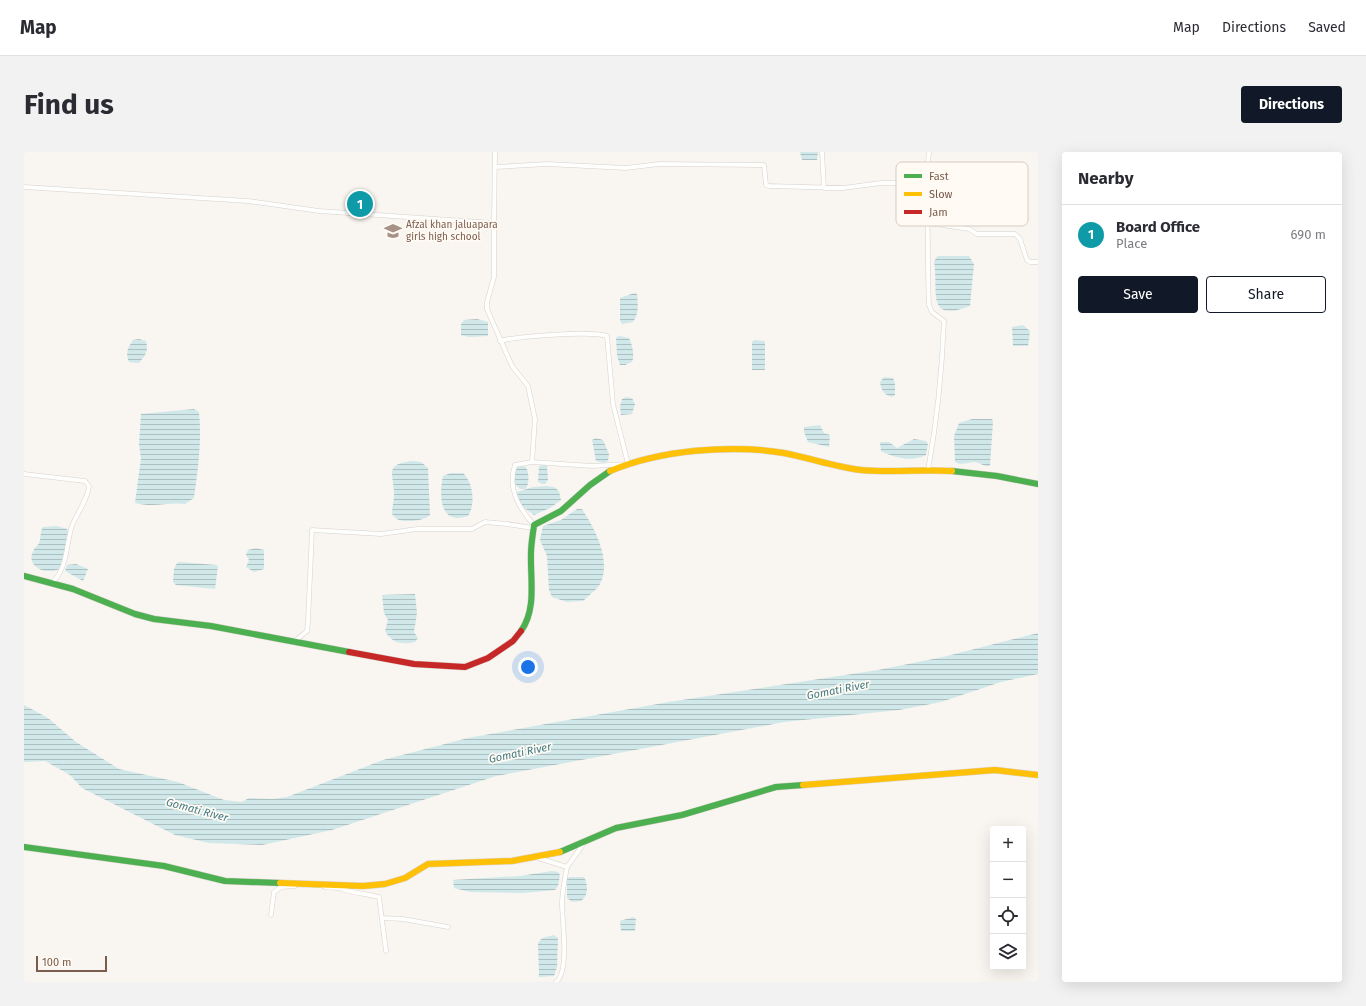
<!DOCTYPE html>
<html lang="en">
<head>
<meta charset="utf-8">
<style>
  :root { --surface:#fff; --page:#f2f2f3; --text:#2b2b33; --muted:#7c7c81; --line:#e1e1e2; --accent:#111827 }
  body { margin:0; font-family:"Fira Sans",sans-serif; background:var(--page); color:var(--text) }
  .controls { position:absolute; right:12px; bottom:12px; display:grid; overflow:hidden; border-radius:4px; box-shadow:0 4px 16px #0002 }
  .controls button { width:36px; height:36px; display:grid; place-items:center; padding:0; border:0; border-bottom:1px solid var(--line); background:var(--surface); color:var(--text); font:20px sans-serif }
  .scale { position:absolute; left:12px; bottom:10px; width:71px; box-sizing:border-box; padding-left:4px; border:2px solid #7a5c4d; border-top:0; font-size:11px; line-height:14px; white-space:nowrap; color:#7a5c4d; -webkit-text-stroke:3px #fffaf3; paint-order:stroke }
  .you { position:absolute; left:504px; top:515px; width:14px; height:14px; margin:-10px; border:3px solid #fff; border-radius:50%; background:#1a73e8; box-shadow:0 0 0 6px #1a73e833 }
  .badge { display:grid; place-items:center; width:26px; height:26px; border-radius:50%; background:var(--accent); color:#fff; font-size:13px; font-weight:700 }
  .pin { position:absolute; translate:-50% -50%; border:2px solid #fff; box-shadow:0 1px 4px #0006 }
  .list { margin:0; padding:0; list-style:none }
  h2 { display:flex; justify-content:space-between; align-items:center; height:52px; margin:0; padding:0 16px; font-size:17px }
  h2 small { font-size:13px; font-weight:400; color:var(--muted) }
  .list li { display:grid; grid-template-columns:26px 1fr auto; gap:12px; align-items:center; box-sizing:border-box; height:60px; padding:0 16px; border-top:1px solid var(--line) }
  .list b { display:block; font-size:15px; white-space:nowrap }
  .list p { margin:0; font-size:13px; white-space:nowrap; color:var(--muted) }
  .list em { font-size:13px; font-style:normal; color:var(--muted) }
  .actions { display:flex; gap:8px; padding:12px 16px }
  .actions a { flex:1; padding:9px 0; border:1px solid var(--accent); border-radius:4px; text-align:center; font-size:14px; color:var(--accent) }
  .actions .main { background:var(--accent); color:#fff }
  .icon { flex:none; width:22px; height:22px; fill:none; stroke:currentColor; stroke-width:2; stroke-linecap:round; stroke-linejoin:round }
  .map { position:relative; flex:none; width:1014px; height:830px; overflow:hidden; border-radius:4px }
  header { display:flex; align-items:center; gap:24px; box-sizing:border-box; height:56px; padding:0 20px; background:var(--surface); border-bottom:1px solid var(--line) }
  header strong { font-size:19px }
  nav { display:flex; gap:22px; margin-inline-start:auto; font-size:14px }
  .intro { display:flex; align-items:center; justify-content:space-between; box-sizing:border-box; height:96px; padding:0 24px }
  h1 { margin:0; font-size:28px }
  .button { padding:10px 18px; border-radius:4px; background:var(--accent); color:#fff; font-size:14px; font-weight:700 }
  main { display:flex; gap:24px; padding:0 24px }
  aside { flex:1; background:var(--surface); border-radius:4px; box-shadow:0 4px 16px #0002 }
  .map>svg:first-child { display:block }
  .water { fill:url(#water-rules) }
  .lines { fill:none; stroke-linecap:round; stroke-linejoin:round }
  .street-casing { stroke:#d7d1cb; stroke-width:5 }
  .fast-casing { stroke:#d9d2cb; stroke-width:7 }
  .slow-casing { stroke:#d9d2cb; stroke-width:7 }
  .jam-casing { stroke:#d9d2cb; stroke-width:7 }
  .street { stroke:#fefefd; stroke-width:4 }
  .fast { stroke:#4caf50; stroke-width:6 }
  .slow { stroke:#ffc107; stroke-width:6 }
  .jam { stroke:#c62828; stroke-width:6 }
  .labels { text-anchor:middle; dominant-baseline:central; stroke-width:3.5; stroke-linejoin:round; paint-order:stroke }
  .poi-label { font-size:10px; fill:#7a5c4d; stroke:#fffaf3; text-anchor:start }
  .water-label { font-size:11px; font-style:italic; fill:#437c86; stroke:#fffaf3 }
  .key { fill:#fffaf3; stroke:#d7cbc1; stroke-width:1 }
  .key-label { font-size:11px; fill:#7a5c4d }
</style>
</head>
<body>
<header>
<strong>Map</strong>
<nav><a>Map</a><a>Directions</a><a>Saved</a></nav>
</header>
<div class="intro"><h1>Find us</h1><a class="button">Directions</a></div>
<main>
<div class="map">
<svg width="1014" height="830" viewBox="0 0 1014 830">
  <defs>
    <pattern id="water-rules" width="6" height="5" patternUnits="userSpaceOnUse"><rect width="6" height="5" fill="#d0e8ea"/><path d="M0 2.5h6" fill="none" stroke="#aebfc0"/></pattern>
  </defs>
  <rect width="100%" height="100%" fill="#f9f5f0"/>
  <path class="water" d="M776 0H794L793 8H778Z
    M914 104H945L950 112 946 154C901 171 915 140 910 110L912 106Z
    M610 141 613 142C614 152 615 162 609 170L598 172 596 168V146Z
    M453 167 464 170V184L445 185 437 183V172L440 168Z
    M999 173 1006 179 1004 194H989L988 175Z
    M595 184 605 186C608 192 611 203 608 210L601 213H596L593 204 592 186Z
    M115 187 122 189C125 199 121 204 115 211L105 210C101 201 104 195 109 188Z
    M730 188 741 189V218H728V190Z
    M860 225 869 226 871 231V243L868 245C860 243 857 238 856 230Z
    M602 245 608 246 611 252 608 262 597 263 596 254 598 247Z
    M170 257 175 260C178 289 174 317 170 346L161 352C142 350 131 356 111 351L117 306 115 292 117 262Z
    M948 267H968L969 269 966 314C960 315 957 311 951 310 944 310 938 314 931 310L930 284 935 271Z
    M796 273 800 281 806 283 805 295 784 290 780 280V275Z
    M572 286 579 288 585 302 584 309 580 311 572 309 568 288Z
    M890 287 902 289 904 292 902 303C888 310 870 306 857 299L856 290H865L873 296Z
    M389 309 397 310 404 316 406 363C401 369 379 371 373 367 371 366 369 363 368 362 368 355 370 349 370 343 370 322 359 312 389 309Z
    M521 312 523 314 524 328 521 332H518L514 330 515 314Z
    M494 314 502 315C505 321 506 332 501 337H496L490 331 491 319Z
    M427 321H439C449 330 452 352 444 364 415 374 415 343 419 324Z
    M522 334 530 335 535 339 537 348 526 356 510 363C499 354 495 357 493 340L509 335Z
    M553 357H558C571 377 589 410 575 434 571 439 564 444 559 449L543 450 528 445 525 438 523 404 516 388 519 374 537 368Z
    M33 374 43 377 45 382 36 416C32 420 26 419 21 419 11 417 3 408 10 398 10 396 13 394 14 393 18 387 15 381 19 375Z
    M232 396 240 398V417L230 420 222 415 225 408 222 403 224 398Z
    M156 410 192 413 194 414 191 437 152 433 149 430 150 417 153 411Z
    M52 412 64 417 59 429 41 419 43 413Z
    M391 442 393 461 390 480 394 486 391 490C377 493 368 491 361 479L364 468 360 461 358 443Z
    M1014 481V522L977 530 917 550 875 558 760 570 472 624 308 678 238 693 185 691 151 683 58 636 46 623 21 609 0 610V553L24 566 52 590 95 617 154 630 200 648 218 650 225 646 248 647 263 645 359 608 444 586 645 550 854 518 919 505Z
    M528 719 534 720 536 723 534 734 531 738 499 741 446 740 430 736 429 728 496 724Z
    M546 725H560C564 732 565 743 557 749L548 750 543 746V726Z
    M609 765 612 767 611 779H597L596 769Z
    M530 783 534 786 533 815 530 824 515 825 514 791 518 786Z"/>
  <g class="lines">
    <g class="street-casing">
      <path id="street" d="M798 0 800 36
        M471 15 523 12 602 16 635 12 736 13H740L742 33 745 34 819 36 857 31H902C905 72 903 112 905 153L908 160 920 169C918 219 913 269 904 318
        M902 31 905 0
        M0 35 224 49 295 59 470 71 471 0
        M470 71V125L463 150V157L488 214 504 234 511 267 508 310 568 314 604 312 589 252 583 184C566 179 494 184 476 189
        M905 71 945 77 953 82H991L996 87 1003 108 1006 110H1014
        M508 310 491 313C483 337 495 356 510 373
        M0 322 61 329 65 334C64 349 51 363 47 377 42 395 43 417 28 431
        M271 489 283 479 284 470 288 378 357 382 393 377H448L461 370 483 372 509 376
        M514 706 543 715C541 727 538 740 538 752 538 769 546 820 532 830
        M543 715 560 691
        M297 733C304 738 310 734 318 737 330 741 343 742 355 745L362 799
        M247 763 250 740 257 735 271 734
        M358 766 379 767 424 775"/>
    </g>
    <g class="fast-casing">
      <path id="fast" d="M928 319 973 324 1014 332
        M0 424 49 437 111 462 130 467 187 474 325 500
        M497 479C513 457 506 426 507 401 507 392 509 382 510 373L537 359 566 333 586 319
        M0 695 140 714 201 729 256 731
        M536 700 592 676 658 663 752 635 779 633"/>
    </g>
    <g class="slow-casing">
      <path id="slow" d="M586 319C636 298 707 292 760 301 786 306 811 315 837 318 867 321 898 317 928 319
        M779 633 971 618 1014 623
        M256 731 339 734 361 732 381 726 404 712 488 709 536 700"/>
    </g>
    <g class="jam-casing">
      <path id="jam" d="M325 500 390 512 441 515 464 506 489 489 497 479"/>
    </g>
    <use href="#street" class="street"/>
    <use href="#fast" class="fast"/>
    <use href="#slow" class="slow"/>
    <use href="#jam" class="jam"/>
  </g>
  <defs>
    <g id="school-bare" transform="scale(1.38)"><path d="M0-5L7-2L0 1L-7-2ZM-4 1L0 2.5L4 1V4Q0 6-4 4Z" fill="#a69286" stroke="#fffaf3" stroke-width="2.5" paint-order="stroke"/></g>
  </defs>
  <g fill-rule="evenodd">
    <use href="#school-bare" x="369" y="79"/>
  </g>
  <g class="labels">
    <g class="poi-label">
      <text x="382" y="73">Afzal khan jaluapara<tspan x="382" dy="12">girls high school</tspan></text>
    </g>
    <g class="water-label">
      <text transform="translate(814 538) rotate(-11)">Gomati River</text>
      <text transform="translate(496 601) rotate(-12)">Gomati River</text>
      <text transform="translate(173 658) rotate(15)">Gomati River</text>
    </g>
  </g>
  <rect x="872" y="10" width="132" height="64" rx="6" class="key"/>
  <rect x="880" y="22" width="18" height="4" fill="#4caf50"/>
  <rect x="880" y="40" width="18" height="4" fill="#ffc107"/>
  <rect x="880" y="58" width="18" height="4" fill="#c62828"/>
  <g class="key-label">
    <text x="905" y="28">Fast</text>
    <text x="905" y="46">Slow</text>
    <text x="905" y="64">Jam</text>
  </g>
</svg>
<div class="controls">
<button>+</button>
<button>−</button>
<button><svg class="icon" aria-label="locate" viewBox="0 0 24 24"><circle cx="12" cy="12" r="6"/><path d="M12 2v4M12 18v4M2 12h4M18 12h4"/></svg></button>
<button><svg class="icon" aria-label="layers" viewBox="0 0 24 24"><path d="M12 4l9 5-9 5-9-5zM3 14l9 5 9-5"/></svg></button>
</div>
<div class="scale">100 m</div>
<div class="you"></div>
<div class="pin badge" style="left:336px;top:52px;background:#0f9aa8">1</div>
</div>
<aside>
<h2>Nearby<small></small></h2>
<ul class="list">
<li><span class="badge" style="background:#0f9aa8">1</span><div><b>Board Office</b><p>Place</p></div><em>690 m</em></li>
</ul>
<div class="actions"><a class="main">Save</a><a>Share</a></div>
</aside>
</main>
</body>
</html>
